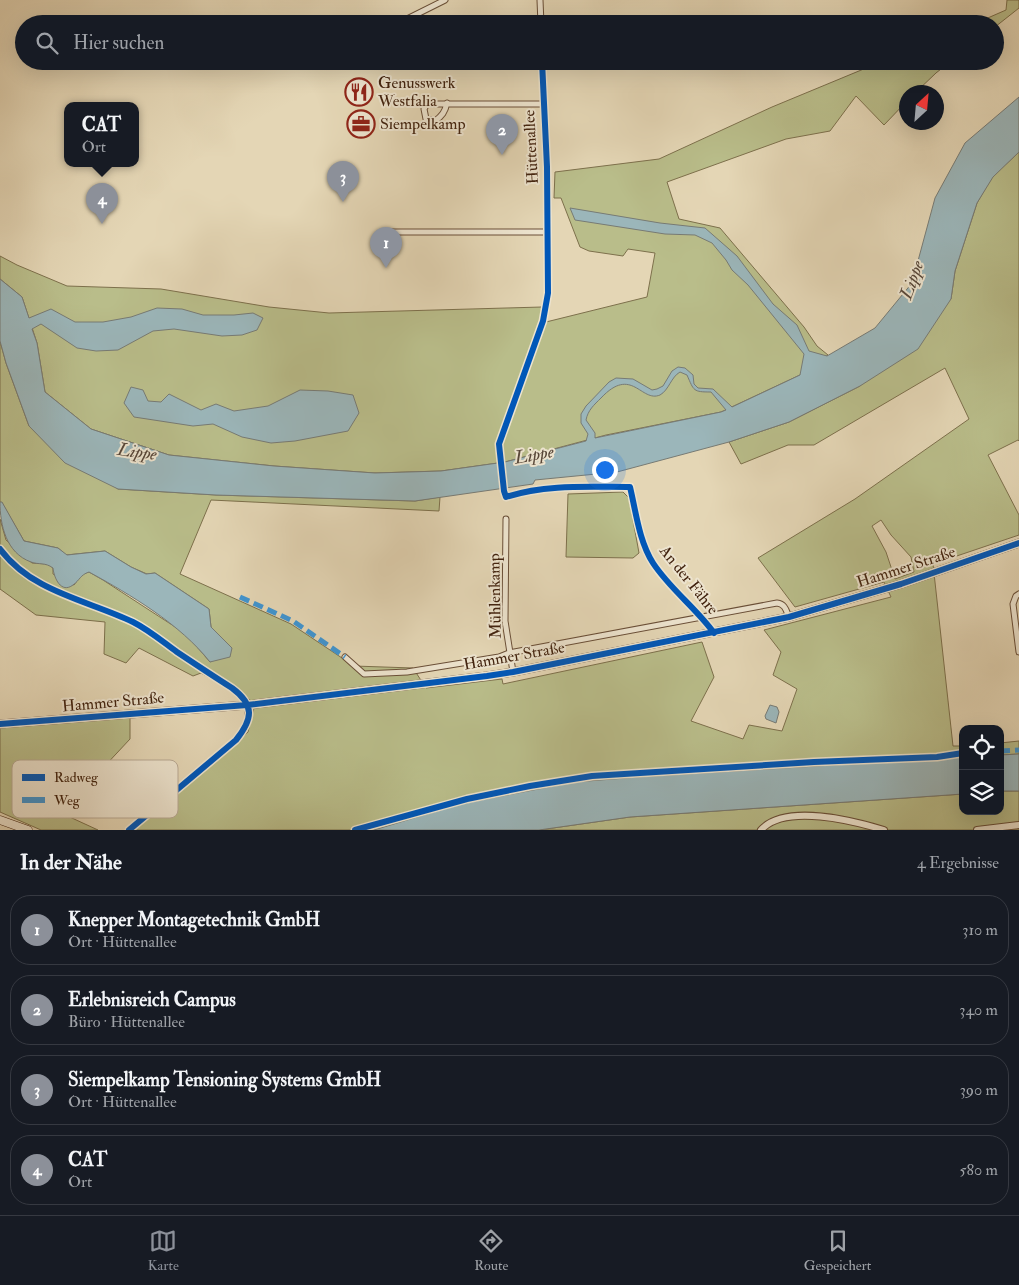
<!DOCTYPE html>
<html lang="de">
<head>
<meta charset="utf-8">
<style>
  :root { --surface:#171b24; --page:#20242c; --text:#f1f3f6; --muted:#9ea1a6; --line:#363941; --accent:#8c9099 }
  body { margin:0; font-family:"IM FELL Double Pica",serif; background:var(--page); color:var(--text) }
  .controls { position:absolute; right:15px; bottom:15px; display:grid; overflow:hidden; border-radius:10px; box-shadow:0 5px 20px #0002 }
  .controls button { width:45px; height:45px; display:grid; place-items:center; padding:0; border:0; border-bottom:1px solid var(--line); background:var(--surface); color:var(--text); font:25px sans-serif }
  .compass { position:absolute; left:899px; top:85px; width:45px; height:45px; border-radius:50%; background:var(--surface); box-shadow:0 5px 20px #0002; rotate:26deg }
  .you { position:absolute; left:604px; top:469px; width:18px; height:18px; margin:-12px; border:4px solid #fff; border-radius:50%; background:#1a73e8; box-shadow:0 0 0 8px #1a73e833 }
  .badge { display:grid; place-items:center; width:32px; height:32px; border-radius:50%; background:var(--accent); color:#fff; font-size:16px; font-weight:700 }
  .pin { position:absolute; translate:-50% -41px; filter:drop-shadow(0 1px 2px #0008) }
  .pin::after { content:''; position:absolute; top:26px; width:18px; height:15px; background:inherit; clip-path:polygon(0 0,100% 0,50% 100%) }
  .popup { position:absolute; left:64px; top:102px; width:75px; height:65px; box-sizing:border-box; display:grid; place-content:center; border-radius:10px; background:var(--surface); filter:drop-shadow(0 1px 4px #0005); font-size:16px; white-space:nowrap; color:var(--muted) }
  .popup b { font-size:19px; color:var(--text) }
  .popup::after { content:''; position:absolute; left:50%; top:100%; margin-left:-10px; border:10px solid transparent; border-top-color:var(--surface) }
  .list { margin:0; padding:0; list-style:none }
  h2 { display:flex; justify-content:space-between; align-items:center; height:65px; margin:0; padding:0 20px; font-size:21px }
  h2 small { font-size:16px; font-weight:400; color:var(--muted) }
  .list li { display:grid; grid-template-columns:32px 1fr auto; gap:15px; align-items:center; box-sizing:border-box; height:70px; margin:0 10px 10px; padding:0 10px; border:1px solid var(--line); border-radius:20px }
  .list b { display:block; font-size:19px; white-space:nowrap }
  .list p { margin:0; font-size:16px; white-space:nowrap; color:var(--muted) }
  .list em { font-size:16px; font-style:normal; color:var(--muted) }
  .icon { flex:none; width:28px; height:28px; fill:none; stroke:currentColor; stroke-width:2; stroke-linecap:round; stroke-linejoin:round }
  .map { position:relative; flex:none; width:1019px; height:830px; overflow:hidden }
  .search { position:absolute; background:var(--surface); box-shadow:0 5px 20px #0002; left:15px; right:15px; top:15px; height:55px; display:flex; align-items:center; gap:12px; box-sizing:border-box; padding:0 18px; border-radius:28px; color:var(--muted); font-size:19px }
  .sheet { height:385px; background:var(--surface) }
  nav { display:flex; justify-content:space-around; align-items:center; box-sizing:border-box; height:70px; border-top:1px solid var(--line); background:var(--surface); font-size:14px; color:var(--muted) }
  nav a { display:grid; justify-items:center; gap:2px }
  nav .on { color:var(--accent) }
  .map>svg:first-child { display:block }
  .green { fill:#b9bd8a; stroke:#7d704c; fill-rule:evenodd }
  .water { fill:#9bb6ba; stroke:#777b75; fill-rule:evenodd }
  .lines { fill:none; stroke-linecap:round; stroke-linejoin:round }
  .minor-casing { stroke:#6a4f38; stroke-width:7 }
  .tertiary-casing { stroke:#6a4f38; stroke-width:8 }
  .secondary-casing { stroke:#41220e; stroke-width:9 }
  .minor { stroke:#ede4cf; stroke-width:5 }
  .tertiary { stroke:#ede4cf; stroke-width:6 }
  .secondary { stroke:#ede4cf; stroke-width:8 }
  .quiet { stroke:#3f95d2; stroke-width:5; stroke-dasharray:10 5; stroke-linecap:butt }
  .cycleway-casing { stroke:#ede4cf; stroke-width:9 }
  .cycleway { stroke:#0057b8; stroke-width:6 }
  .labels { text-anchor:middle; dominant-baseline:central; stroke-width:4; stroke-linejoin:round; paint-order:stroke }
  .poi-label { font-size:16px; fill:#41220e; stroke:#ede4cf; text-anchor:start }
  .street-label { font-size:16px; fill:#41220e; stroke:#ede4cf }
  .water-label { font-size:18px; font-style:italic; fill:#584739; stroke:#ede4cf }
  .key { fill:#ede4cf; stroke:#b9aa95; stroke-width:1 }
  .key-label { font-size:14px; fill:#41220e }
</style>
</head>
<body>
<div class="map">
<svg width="1019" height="830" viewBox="0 0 1019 830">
  <rect width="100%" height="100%" fill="#e4d6b5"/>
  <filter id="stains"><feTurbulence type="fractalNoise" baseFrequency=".004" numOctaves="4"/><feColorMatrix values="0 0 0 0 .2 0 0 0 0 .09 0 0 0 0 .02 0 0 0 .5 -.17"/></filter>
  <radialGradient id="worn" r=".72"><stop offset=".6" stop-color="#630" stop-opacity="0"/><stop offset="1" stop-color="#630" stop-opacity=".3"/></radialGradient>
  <path class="green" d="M1007 0H1019V8L995 27V24H974L1006 10Z
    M883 61H951L936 73 916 92H906V102L884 125 856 96 830 131 786 139 667 182 679 219 720 228 804 327 817 346 828 355 800 375 721 412 606 435 505 462 441 471 375 473 274 466 169 455 91 429 45 392 37 343 22 297 0 279V256L17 265 67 286 161 289 269 307 329 313 542 307 544 319 543 322H546L647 297 655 253 628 249 623 256 589 251 580 247 561 198H554L555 172 659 159 772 107Z
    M1019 152V441L1018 440 988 455 1019 515V535L933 564 953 746H963V757L638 777 575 782 460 804 374 830H132L248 732 255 704 235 688 224 686 201 673 193 676 139 648 126 663 104 654 105 622 36 615 0 589V519L6 540 32 563 48 564 53 568V574L74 585 82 574 89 572 103 580 186 634 210 662 232 648 211 627 209 609 155 573 147 574 131 567 105 551 66 555 58 548 24 541 2 503 0 502V341L6 363 29 426 118 489 216 495 415 501 440 497 439 511 211 500 180 574 291 624 354 666 413 668 426 688 502 679 503 684 702 642 714 677 691 721 743 739 749 725 782 731 797 689 773 675 781 652 764 630 891 597 884 582 795 607 758 558 855 499 969 419 945 368 814 445H788L741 464 729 442 789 422 860 386 951 299 955 271 977 203 992 177ZM881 520 891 535 911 557 914 572 895 579 886 552 872 526Z
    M623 492 629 498 639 553 633 558 566 557 568 494Z
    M130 715V739L61 813 98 830H41L0 812V724Z
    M1019 741V754L1000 755V743Z
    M1000 791H1019V830H539L630 817 963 794V811H1000Z"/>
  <path class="water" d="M1019 97V152L993 177 977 203 955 271 951 299 918 349 860 386 789 422 729 442 617 472 535 480 533 484 415 501 216 495 118 489 65 463 29 426 6 363 0 341V279L22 297 29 318 51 309 75 322H103L131 317 157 308 182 309 203 315H234L253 313 263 318 257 330 242 335 222 336 174 329 153 331 118 350 96 351 77 348 41 324 32 329 37 343 45 392 91 429 169 455 274 466 375 473 441 471 505 462 586 441 588 434 581 423V414L586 406 609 382 616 378 633 379 652 390 657 389 663 386 672 371 678 367 685 368 693 375 694 384 698 388 713 389 732 407 800 375 804 354 748 285 732 270 726 260 712 243 695 235 665 234 575 220 570 208 660 223 705 228 737 256 773 304 797 325 809 351 827 356 875 328 912 283 935 198 965 143ZM680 372 687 375C694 391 693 392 711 392L726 410 721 412 595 438V433L586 420C588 410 594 405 601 398 632 365 641 403 660 395 669 390 671 377 680 372Z
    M131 387 143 390 148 401 161 402 169 394 201 410 216 404 234 411 268 406 300 390 328 391 353 395 359 413 348 431 295 441 271 443 242 437 213 424 193 426 134 417 124 403Z
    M0 502H2L24 541 58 548 67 555 105 551 131 567 146 574 155 573 209 609 211 627 232 648 230 657 210 662C180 624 131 595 89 572 80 575 80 580 73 585 61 594 54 578 53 568 45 562 39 565 31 562 6 553 0 525 0 502Z
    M770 705 777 707 779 712 776 723 766 719 765 716Z
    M1019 754V791H1000V755Z
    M963 757V794L630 817 539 830H374L460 804 575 782 638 777Z"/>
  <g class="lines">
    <g class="minor-casing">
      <path id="minor" d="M540 0 541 24
        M397 24 445 0
        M447 103C445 112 442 116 435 121L426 119 424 109 427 104H543
        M376 240 384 232H547V167L542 61
        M630 487C636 512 639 541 653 563 670 589 696 608 714 633
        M506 519 505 621 513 672
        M1019 594 1016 596 1013 604 1019 652
        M345 657 364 674 407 672 499 657 509 653 777 603C785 604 786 610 789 617
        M129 830 236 740C247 727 250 722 247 705"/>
    </g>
    <g class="tertiary-casing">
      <path id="tertiary" d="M761 830C785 803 854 821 884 830
        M977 830 1019 825"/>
    </g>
    <g class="secondary-casing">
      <path id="secondary" d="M0 724 247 705 487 676 513 672 789 617 901 584 1019 543
        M0 820 28 830"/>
    </g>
    <use href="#minor" class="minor"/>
    <use href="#tertiary" class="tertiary"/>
    <use href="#secondary" class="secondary"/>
    <path class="quiet" d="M240 597 293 621 345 657
      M1000 751 1019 750"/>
    <g class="cycleway-casing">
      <path id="cycleway" d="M542 61 547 167 548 293 543 321 499 444 504 491 506 497C545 484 589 487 630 487 636 512 639 541 653 563 670 589 696 608 714 633
        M0 549C32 592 87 600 133 622 149 630 163 642 177 652 195 664 213 676 232 688 255 705 253 719 236 740L129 830
        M0 724 247 705 487 676 513 672 789 617 901 584 1019 543
        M355 830 467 799 530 786 592 776 814 762 937 757 963 753"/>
    </g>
    <use href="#cycleway" class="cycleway"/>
  </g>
  <defs>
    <g id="restaurant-ring" transform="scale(1.4375)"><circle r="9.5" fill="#ede4cf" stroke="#8f2418" stroke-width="1.5"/><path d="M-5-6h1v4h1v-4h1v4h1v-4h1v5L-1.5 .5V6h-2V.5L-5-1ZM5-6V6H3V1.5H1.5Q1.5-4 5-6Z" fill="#8f2418"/></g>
    <g id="office-ring" transform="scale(1.4375)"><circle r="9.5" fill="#ede4cf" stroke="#8f2418" stroke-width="1.5"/><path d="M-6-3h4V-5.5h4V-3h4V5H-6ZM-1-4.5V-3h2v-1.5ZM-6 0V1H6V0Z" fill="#8f2418"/></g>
  </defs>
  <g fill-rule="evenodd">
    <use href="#restaurant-ring" x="359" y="92"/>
    <use href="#office-ring" x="361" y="124"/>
  </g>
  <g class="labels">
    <g class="poi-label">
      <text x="378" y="83">Genusswerk<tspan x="378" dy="18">Westfalia</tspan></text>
      <text x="380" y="124">Siempelkamp</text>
    </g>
    <g class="street-label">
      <text transform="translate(531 147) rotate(-93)">Hüttenallee</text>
      <text transform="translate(906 567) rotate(-18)">Hammer Straße</text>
      <text transform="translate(689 580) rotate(51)">An der Fähre</text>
      <text transform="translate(495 596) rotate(-91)">Mühlenkamp</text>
      <text transform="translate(514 656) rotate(-10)">Hammer Straße</text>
      <text transform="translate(113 702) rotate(-5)">Hammer Straße</text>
    </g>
    <g class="water-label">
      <text transform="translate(912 280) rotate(-70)">Lippe</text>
      <text transform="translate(137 452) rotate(8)">Lippe</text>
      <text transform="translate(534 455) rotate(-10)">Lippe</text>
    </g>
  </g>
  <rect x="12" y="760" width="166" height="58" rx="8" class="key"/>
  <rect x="22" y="774" width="23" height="7" fill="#0057b8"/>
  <rect x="22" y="797" width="23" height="6" fill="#3f95d2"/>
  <g class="key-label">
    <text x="54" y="782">Radweg</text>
    <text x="54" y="805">Weg</text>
  </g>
  <rect width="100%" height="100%" filter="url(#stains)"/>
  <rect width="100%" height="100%" fill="url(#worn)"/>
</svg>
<div class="controls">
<button><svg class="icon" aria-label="locate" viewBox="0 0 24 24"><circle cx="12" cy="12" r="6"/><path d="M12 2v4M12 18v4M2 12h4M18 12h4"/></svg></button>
<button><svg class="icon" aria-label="layers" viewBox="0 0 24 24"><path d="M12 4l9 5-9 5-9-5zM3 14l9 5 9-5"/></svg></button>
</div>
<svg class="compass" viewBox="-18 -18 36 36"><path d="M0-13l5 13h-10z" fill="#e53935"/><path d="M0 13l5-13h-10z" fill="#9ea1a6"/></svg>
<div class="you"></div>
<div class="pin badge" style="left:386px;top:268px">1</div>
<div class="pin badge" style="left:502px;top:155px">2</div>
<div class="pin badge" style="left:343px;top:202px">3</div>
<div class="pin badge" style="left:102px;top:224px">4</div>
<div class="popup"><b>CAT</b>Ort</div>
<div class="search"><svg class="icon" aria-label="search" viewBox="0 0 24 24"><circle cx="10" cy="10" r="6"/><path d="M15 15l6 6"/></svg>Hier suchen</div>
</div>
<section class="sheet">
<h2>In der Nähe<small>4 Ergebnisse</small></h2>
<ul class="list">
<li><span class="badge">1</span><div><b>Knepper Montagetechnik GmbH</b><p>Ort · Hüttenallee</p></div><em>310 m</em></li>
<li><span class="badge">2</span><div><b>Erlebnisreich Campus</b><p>Büro · Hüttenallee</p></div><em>340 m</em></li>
<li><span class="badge">3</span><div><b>Siempelkamp Tensioning Systems GmbH</b><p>Ort · Hüttenallee</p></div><em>390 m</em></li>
<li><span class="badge">4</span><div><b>CAT</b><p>Ort</p></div><em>580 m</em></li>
</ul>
</section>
<nav>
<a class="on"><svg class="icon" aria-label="map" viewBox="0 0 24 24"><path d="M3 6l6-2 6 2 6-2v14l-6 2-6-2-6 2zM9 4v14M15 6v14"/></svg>Karte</a>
<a><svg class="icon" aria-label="directions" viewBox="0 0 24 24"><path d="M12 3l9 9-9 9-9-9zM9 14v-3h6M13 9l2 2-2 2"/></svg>Route</a>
<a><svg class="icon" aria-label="saved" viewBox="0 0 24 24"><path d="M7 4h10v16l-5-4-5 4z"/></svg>Gespeichert</a>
</nav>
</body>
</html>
